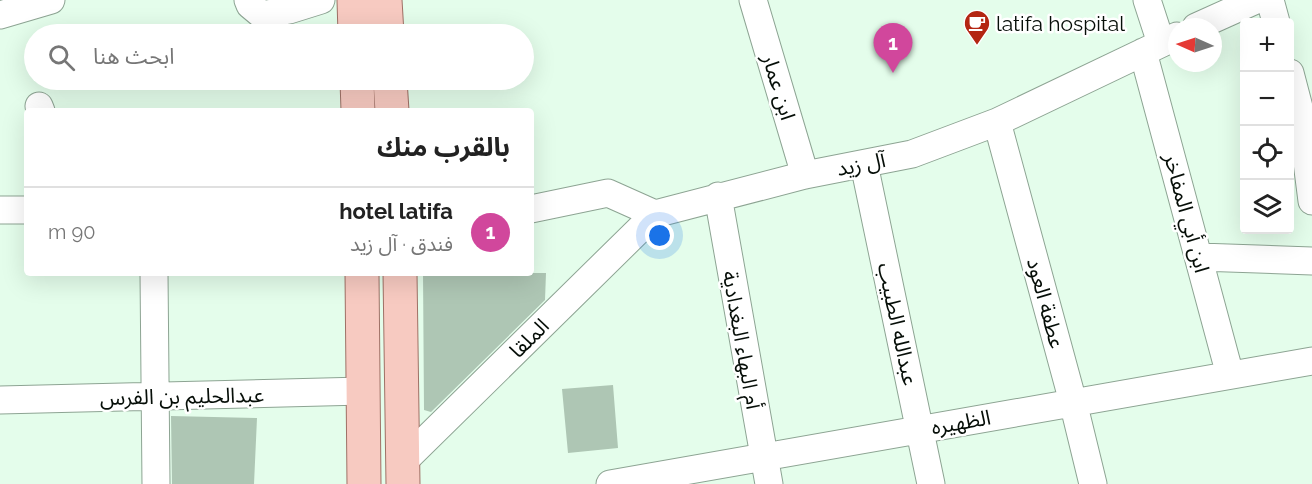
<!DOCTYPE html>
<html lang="ar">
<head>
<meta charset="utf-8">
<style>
  :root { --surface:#fff; --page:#f6f6f6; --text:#222; --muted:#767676; --line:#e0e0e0; --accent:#b42613 }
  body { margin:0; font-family:Raleway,"Noto Sans Arabic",sans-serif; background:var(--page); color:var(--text); direction:rtl }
  .controls { position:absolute; right:18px; top:18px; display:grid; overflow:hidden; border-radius:6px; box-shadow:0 6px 24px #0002 }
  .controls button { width:54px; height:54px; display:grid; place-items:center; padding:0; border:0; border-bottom:2px solid var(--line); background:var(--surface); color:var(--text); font:30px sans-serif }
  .compass { position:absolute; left:1168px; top:18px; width:54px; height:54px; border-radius:50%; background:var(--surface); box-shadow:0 6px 24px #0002; rotate:273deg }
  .you { position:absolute; left:660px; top:236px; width:21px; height:21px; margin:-15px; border:4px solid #fff; border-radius:50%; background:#1a73e8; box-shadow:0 0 0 9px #1a73e833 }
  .badge { display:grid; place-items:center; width:39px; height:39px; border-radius:50%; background:var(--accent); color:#fff; font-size:20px; font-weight:700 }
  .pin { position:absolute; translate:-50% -50px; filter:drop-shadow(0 2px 3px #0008) }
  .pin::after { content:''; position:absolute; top:32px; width:21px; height:18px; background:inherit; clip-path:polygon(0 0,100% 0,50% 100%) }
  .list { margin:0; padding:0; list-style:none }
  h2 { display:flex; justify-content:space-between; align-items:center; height:78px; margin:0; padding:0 24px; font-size:26px }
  h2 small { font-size:20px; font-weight:400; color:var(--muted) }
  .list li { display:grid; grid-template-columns:39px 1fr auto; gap:18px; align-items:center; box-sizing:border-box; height:90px; padding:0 24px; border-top:2px solid var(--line) }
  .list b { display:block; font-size:22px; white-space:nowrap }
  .list p { margin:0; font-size:20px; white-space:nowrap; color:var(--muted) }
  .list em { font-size:20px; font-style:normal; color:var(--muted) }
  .icon { flex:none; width:33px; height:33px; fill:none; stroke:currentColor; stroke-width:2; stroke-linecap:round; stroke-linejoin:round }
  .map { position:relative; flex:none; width:1312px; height:484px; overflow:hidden; direction:ltr }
  .search { position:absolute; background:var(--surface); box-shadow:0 6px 24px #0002; left:24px; top:24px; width:510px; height:66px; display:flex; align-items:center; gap:15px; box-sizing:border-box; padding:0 21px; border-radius:33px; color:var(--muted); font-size:22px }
  .panel { position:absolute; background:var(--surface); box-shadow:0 6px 24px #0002; left:24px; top:108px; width:510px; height:168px; border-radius:6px; direction:rtl }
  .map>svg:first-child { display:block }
  .building { fill:#aec6b4 }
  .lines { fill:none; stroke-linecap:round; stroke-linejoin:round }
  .minor-casing { stroke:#8da493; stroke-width:29 }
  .major-casing { stroke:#9f7166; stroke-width:35 }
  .minor { stroke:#fff; stroke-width:27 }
  .major { stroke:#f7cac1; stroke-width:33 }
  .labels { text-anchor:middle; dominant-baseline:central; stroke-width:5; stroke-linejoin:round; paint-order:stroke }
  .poi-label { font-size:21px; fill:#060e08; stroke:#fff; text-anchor:start }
  .street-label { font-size:21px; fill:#060e08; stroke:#fff }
</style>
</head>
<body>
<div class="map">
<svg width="1312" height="484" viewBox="0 0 1312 484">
  <rect width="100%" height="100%" fill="#e4fdeb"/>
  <path class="building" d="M423 273H546L545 300 431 412 424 410Z
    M613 385 618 448 568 453 562 389Z
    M171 416 257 418 254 484H172Z"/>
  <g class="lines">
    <g class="minor-casing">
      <path id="minor" d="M248 0 250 5 262 15 289 10 321 0
        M753 0 805 175
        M1147 0 1161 43
        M1270 0 1276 22
        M0 15 51 0
        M1196 27 1256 0
        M1143 52 1230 375
        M1290 73 1301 115 1312 201
        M39 106 41 111
        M997 122 1073 402 1093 484
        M864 164 931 484
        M718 196 769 484
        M531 209 608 193 655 214 805 175 912 154 997 122 1177 36
        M0 210H27
        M1199 257 1312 261
        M154 273 156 484
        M0 400 363 391
        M403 462 655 214
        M610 484 1312 361"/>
    </g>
    <g class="major-casing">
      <path id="major" d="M354 0 355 34
        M385 0 387 34
        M357 80 358 111
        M390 80 392 111
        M362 273 364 484
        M400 273 403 484"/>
    </g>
    <use href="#minor" class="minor"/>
    <use href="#major" class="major"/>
  </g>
  <defs>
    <g id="cafe-pin" transform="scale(1.35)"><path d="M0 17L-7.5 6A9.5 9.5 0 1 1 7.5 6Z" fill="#b42613" stroke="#fff"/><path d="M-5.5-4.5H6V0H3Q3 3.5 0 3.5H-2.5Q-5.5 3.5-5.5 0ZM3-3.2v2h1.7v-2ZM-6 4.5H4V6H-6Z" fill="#fff"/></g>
  </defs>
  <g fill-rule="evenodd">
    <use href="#cafe-pin" x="977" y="23"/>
  </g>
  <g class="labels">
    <g class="poi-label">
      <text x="996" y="23">latifa hospital</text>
    </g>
    <g class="street-label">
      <text transform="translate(779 87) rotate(73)">ابن عمار</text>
      <text transform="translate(861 164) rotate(-11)">آل زيد</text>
      <text transform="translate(1187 213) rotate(75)">ابن أبي المفاخر</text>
      <text transform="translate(1046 303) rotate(75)">عطفة العود</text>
      <text transform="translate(898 324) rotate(78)">عبدالله الطبيب</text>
      <text transform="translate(529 338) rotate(-45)">الملقا</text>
      <text transform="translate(742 340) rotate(80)">أم البهاء البغدادية</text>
      <text transform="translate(182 396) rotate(-1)">عبدالحليم بن الفرس</text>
      <text transform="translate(961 422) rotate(-10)">الظهيره</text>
    </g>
  </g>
</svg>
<div class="controls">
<button>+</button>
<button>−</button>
<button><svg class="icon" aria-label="locate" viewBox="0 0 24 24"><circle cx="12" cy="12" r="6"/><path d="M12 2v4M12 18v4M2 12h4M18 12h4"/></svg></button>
<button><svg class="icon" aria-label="layers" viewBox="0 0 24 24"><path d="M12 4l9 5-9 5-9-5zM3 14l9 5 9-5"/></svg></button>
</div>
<svg class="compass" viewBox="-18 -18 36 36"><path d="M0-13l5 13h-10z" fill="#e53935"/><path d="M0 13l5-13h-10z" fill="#767676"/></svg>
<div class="you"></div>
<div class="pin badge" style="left:893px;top:73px;background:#d1479c">1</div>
<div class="search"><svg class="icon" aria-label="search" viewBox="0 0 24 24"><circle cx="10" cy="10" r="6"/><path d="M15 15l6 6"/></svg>ابحث هنا</div>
<section class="panel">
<h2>بالقرب منك<small></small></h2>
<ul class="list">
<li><span class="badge" style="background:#d1479c">1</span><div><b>hotel latifa</b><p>فندق · آل زيد</p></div><em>90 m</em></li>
</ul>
</section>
</div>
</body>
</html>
